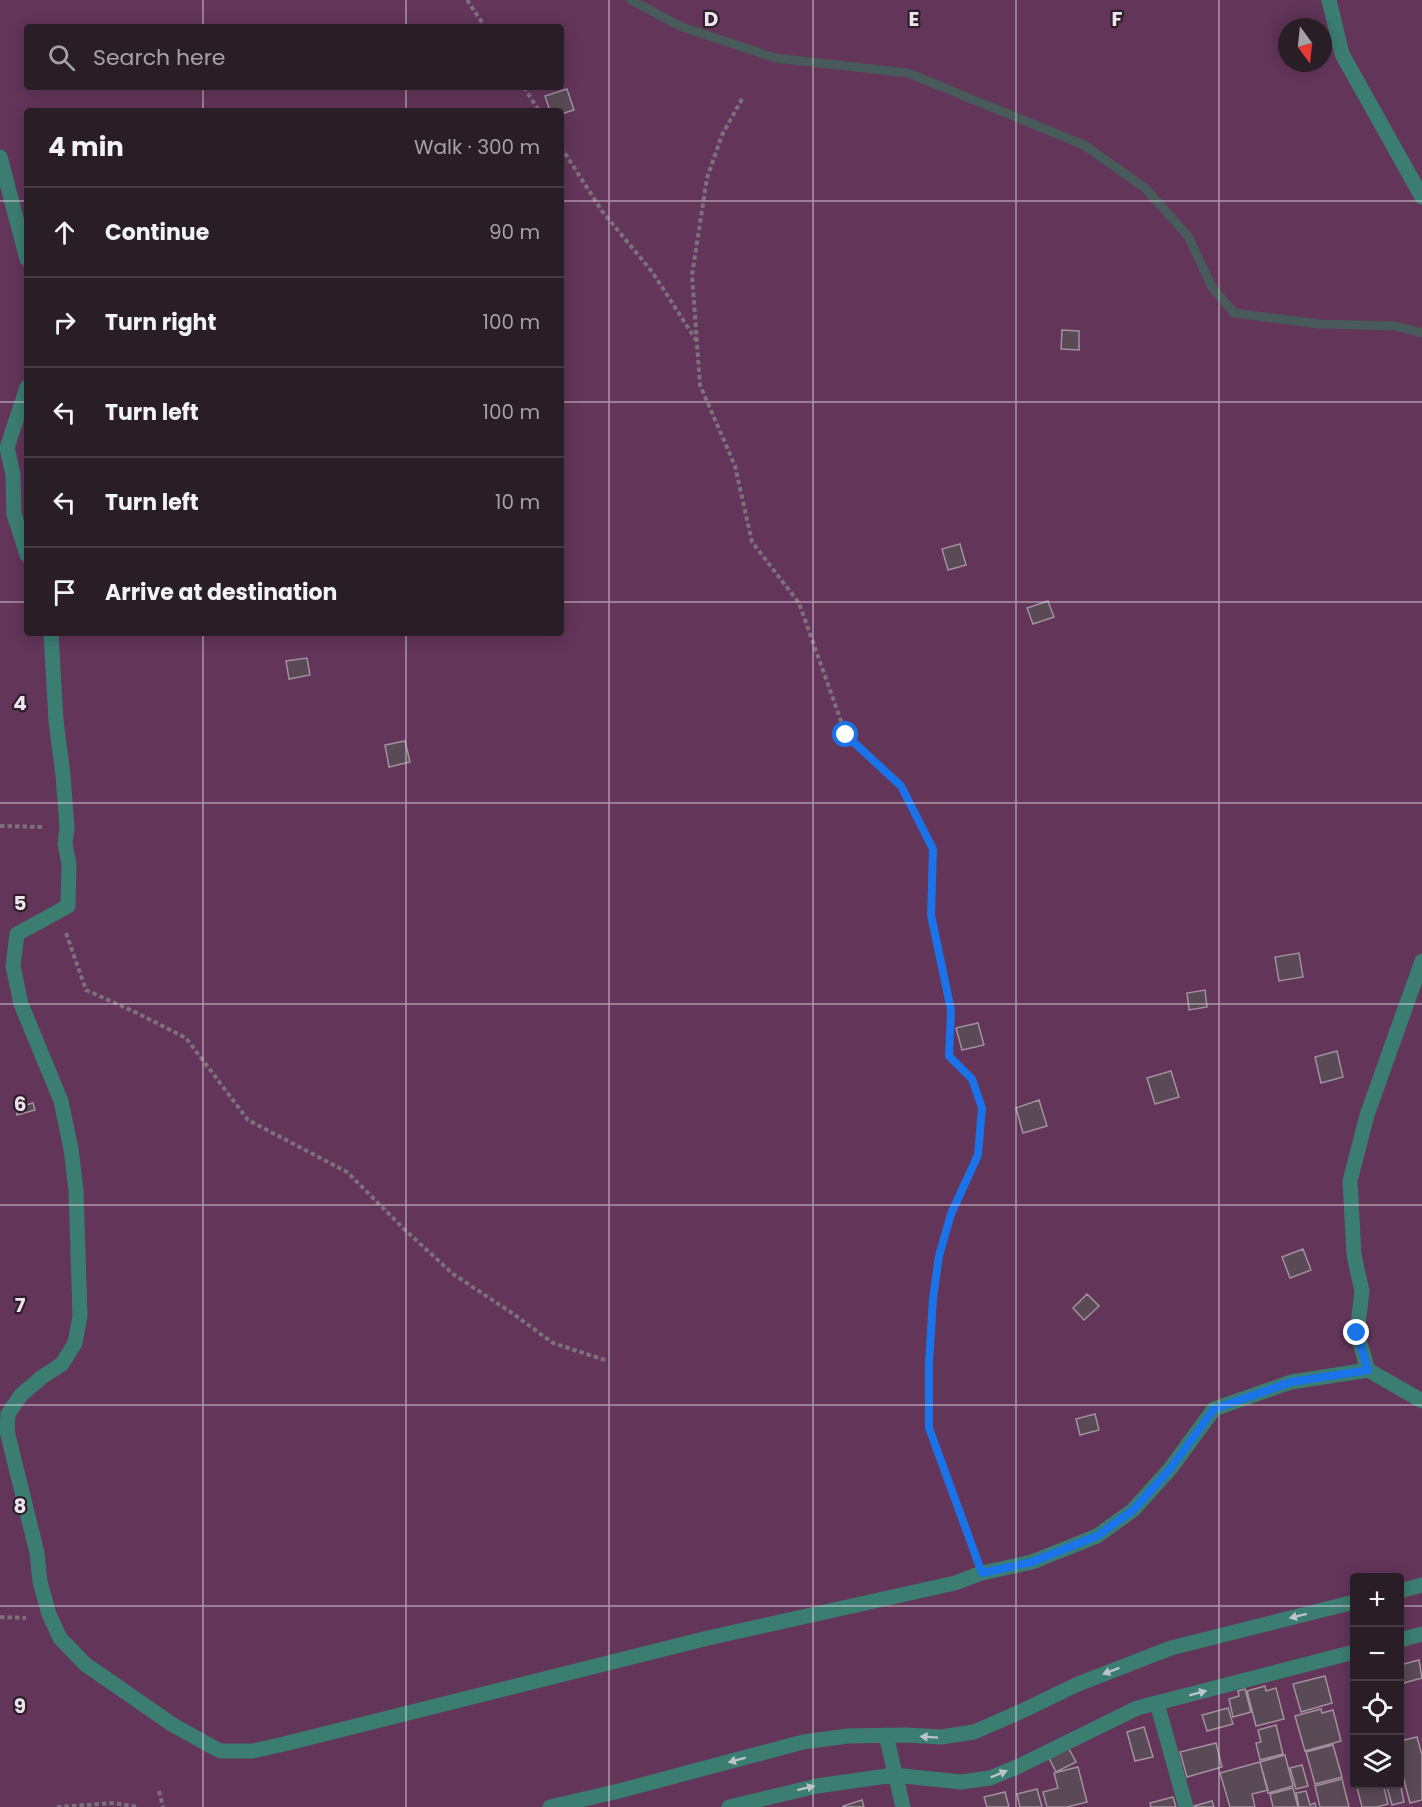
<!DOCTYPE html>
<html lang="en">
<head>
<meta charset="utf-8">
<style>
  :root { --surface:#291e26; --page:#352b32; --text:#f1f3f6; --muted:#a5a2a7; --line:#453c43 }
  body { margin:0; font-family:Poppins,sans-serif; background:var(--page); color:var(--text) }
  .controls { position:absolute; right:18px; bottom:18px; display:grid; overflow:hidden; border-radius:6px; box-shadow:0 3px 15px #0003 }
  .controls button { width:54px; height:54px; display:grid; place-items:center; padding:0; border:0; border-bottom:2px solid var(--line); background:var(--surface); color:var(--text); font:30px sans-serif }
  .compass { position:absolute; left:1278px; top:18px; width:54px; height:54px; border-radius:50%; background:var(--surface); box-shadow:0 3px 15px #0003; rotate:165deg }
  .stop { position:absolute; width:18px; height:18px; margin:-14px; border:4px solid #1a73e8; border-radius:50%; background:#fff }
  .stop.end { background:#1a73e8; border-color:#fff; box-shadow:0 2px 6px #0008 }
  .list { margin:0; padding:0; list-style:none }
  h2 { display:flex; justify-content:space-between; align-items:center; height:78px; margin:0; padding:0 24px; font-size:26px }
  h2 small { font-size:20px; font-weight:400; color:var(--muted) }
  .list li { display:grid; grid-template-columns:39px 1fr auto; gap:18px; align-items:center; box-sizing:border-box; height:90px; padding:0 24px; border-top:2px solid var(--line) }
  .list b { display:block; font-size:22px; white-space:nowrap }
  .list em { font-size:20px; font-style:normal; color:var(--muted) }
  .icon { flex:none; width:33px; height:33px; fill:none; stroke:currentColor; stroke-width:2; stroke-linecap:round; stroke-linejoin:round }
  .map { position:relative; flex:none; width:1422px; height:1807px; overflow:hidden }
  .search { position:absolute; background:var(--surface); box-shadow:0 3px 15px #0003; left:24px; top:24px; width:540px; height:66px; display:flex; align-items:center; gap:15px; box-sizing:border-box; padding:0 21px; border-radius:6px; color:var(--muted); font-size:22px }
  .panel { position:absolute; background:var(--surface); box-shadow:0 3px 15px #0003; left:24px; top:108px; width:540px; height:528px; border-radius:6px }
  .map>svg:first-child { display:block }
  .green { fill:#623559; fill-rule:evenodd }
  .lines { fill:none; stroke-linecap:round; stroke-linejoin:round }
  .stream { stroke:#485a59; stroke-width:9 }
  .building { fill:#5a4a56; stroke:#a2909d; stroke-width:1.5 }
  .path { stroke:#7d707a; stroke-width:4; stroke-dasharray:4.5 3; stroke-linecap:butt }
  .minor { stroke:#3c7d72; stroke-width:15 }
  .oneway { fill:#b9c5c7 }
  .route { stroke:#1a73e8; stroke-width:8 }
  .grid { fill:none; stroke:#eee4ec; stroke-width:1.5; stroke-opacity:0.55 }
  .grid-label { font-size:20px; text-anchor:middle; font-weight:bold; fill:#eee4ec; stroke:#2d1e29; stroke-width:4.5; stroke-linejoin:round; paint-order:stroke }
</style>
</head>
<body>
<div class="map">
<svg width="1422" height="1807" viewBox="0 0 1422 1807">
  <rect width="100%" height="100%" fill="#372833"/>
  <path class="green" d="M0 0H1422V1807H0ZM27 27H561V87H27ZM1287 27H1323V63H1287ZM27 111H561V633H27ZM1354 1578H1400V1784H1354Z"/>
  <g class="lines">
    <path class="stream" d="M631 0 682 27 775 58 908 73 1084 145 1145 188 1188 236 1212 287 1234 313 1319 324 1396 326 1422 333"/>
  </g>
  <path class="building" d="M567 89 574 110 561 114V111H550L545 96Z
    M1062 330 1079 331V350L1061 349Z
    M960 544 966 565 948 570 942 549Z
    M1048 601 1054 617 1033 624 1027 608Z
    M307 658 310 675 289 679 286 661Z
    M405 741 410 762 389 767 385 745Z
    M1299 953 1303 977 1279 981 1275 957Z
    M1205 990 1207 1007 1189 1010 1187 993Z
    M978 1023 984 1045 962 1050 956 1028Z
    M1337 1051 1343 1077 1321 1083 1315 1057Z
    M1171 1071 1179 1097 1155 1104 1147 1078Z
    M1039 1100 1047 1126 1023 1133 1016 1108Z
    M33 1103 35 1110 17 1115 16 1108Z
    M1303 1249 1311 1270 1290 1278 1282 1257Z
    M1087 1294 1099 1306 1084 1320 1073 1308Z
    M1095 1414 1099 1430 1080 1435 1076 1419Z
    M1419 1660 1422 1678 1400 1684V1665Z
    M1325 1676 1332 1703 1301 1712 1293 1684Z
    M1265 1686 1266 1691 1276 1688 1284 1719 1256 1726 1247 1691Z
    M1245 1689 1251 1712 1233 1717 1229 1699 1239 1696 1238 1691Z
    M1228 1708 1233 1724 1207 1731 1202 1715Z
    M1321 1709 1322 1713 1333 1710 1341 1741 1305 1751 1295 1716Z
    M1276 1725 1283 1754 1260 1760 1256 1743 1261 1742 1258 1730Z
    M1144 1727 1153 1757 1135 1761 1127 1732Z
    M1417 1737 1422 1755V1800L1410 1803 1400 1765V1741Z
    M1216 1743 1222 1767 1187 1777 1180 1752Z
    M1333 1745 1342 1777 1315 1784 1306 1752Z
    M1068 1747 1076 1762 1056 1772 1048 1756Z
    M1285 1755 1293 1786 1268 1793 1260 1762Z
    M1260 1762 1268 1790 1252 1794 1255 1807H1230L1220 1773Z
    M1302 1765 1308 1786 1296 1789 1290 1768Z
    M1078 1767 1087 1802 1067 1807H1047L1043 1792 1058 1788 1054 1773Z
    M1342 1779 1349 1807H1320L1315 1786Z
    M1400 1783 1404 1802 1392 1805 1386 1784Z
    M1356 1784H1383L1388 1804 1377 1807H1362Z
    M1293 1788 1298 1807H1273L1270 1794Z
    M1037 1789 1042 1807H1020L1017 1794Z
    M1306 1791 1310 1805 1315 1803 1316 1807H1299L1296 1793Z
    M1005 1792 1009 1807H987L984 1797Z
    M1173 1797 1176 1807H1151L1150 1803Z
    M862 1800 864 1807H843V1806Z
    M1212 1801 1214 1807H1195L1194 1806Z"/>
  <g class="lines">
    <path class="path" d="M467 0 485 27
      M524 87 539 111
      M742 99 722 135 707 178 692 275 700 385 735 466 752 542 799 603 846 735 901 786 933 849 931 915 951 1010 949 1056 972 1079 982 1108 978 1155 951 1214 939 1256 933 1297 929 1364V1428L975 1552
      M561 147 602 211 653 273 696 340
      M0 826 44 827
      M66 933 86 990 137 1013 186 1038 248 1120 347 1172 403 1228 453 1274 512 1313 553 1343 608 1361
      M0 1617 26 1618
      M159 1791 163 1807
      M57 1807 114 1803 139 1807"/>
    <path class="minor" d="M1329 0 1342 54 1422 197
      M0 157 27 259
      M27 387 7 448 13 474 14 514 27 555
      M51 633 56 721 63 775 67 828 65 844 69 864 68 906 17 934 13 966 21 1004 61 1101 71 1149 76 1190 80 1316 75 1343 62 1364 42 1377 21 1395 8 1414 7 1431 37 1553 40 1582 49 1614 60 1638 85 1664 173 1725 220 1751H253L284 1744 708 1638 955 1583 982 1573 1032 1562 1097 1536 1133 1510 1170 1469 1214 1409 1291 1382 1368 1370 1422 1401
      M1368 1370 1357 1333 1362 1291 1354 1255 1350 1181 1367 1115 1422 961
      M1400 1591 1422 1585
      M1400 1640 1422 1634
      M1157 1703 1186 1807
      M886 1735 903 1807
      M550 1807 619 1791 803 1742 848 1736 907 1735 941 1737 974 1732 1022 1711 1078 1684 1171 1648 1354 1602
      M729 1807 817 1786 894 1775 961 1782 990 1778 1017 1767 1137 1708 1354 1652"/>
  </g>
  <defs><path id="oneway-solid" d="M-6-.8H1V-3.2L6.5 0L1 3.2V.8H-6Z" transform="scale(1.5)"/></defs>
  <g class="oneway">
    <use href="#oneway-solid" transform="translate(1298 1616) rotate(166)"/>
    <use href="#oneway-solid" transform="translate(1111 1671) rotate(159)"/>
    <use href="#oneway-solid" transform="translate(1198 1693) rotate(-15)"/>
    <use href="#oneway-solid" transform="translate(929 1737) rotate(-176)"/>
    <use href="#oneway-solid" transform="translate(737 1760) rotate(165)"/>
    <use href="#oneway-solid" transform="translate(999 1774) rotate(-22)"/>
    <use href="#oneway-solid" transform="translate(806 1788) rotate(-14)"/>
  </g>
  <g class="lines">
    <path class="route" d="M846 735 901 786 933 849 931 915 951 1010 949 1056 972 1079 982 1108 978 1155 951 1214 939 1256 933 1298 929 1364V1428L982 1573 1032 1562 1097 1536 1133 1510 1170 1469 1214 1409 1291 1382 1368 1370 1357 1333"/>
  </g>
  <path class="grid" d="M203 0V27M406 0V27M609 0V1807M813 0V1807M1016 0V1807M1219 0V1807M203 87V111M406 87V111M0 201H27M561 201H1422M0 402H27M561 402H1422M0 602H27M561 602H1422M203 633V1807M406 633V1807M0 803H1422M0 1004H1422M0 1205H1422M0 1405H1422M0 1606H1354M1400 1606H1422"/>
  <g class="grid-label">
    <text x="711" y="26">D</text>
    <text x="914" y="26">E</text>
    <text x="1117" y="26">F</text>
    <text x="20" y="710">4</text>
    <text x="20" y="910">5</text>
    <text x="20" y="1111">6</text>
    <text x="20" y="1312">7</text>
    <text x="20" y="1513">8</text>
    <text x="20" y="1713">9</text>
  </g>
</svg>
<div class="controls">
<button>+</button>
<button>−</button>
<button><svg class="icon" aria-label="locate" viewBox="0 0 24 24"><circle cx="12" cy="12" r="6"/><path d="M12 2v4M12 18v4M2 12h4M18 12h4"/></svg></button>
<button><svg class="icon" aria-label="layers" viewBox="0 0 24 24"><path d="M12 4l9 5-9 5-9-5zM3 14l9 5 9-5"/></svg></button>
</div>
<svg class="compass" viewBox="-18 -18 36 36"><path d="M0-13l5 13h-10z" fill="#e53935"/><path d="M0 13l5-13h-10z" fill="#a5a2a7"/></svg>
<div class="stop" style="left:846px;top:735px"></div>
<div class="stop end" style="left:1357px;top:1333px"></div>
<div class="search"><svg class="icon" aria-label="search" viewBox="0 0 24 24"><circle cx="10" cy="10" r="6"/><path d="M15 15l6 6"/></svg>Search here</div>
<section class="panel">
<h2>4 min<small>Walk · 300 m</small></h2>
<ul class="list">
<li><svg class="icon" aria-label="ahead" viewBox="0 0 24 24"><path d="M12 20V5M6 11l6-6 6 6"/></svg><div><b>Continue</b></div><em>90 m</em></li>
<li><svg class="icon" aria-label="right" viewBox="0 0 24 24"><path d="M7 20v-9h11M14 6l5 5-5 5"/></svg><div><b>Turn right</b></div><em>100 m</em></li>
<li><svg class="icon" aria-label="left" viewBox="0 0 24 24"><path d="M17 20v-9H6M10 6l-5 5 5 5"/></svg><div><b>Turn left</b></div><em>100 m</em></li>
<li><svg class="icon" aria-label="left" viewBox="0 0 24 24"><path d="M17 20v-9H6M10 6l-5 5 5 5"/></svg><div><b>Turn left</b></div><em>10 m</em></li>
<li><svg class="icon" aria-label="arrive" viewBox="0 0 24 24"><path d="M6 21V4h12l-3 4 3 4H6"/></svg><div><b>Arrive at destination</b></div></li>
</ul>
</section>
</div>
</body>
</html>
